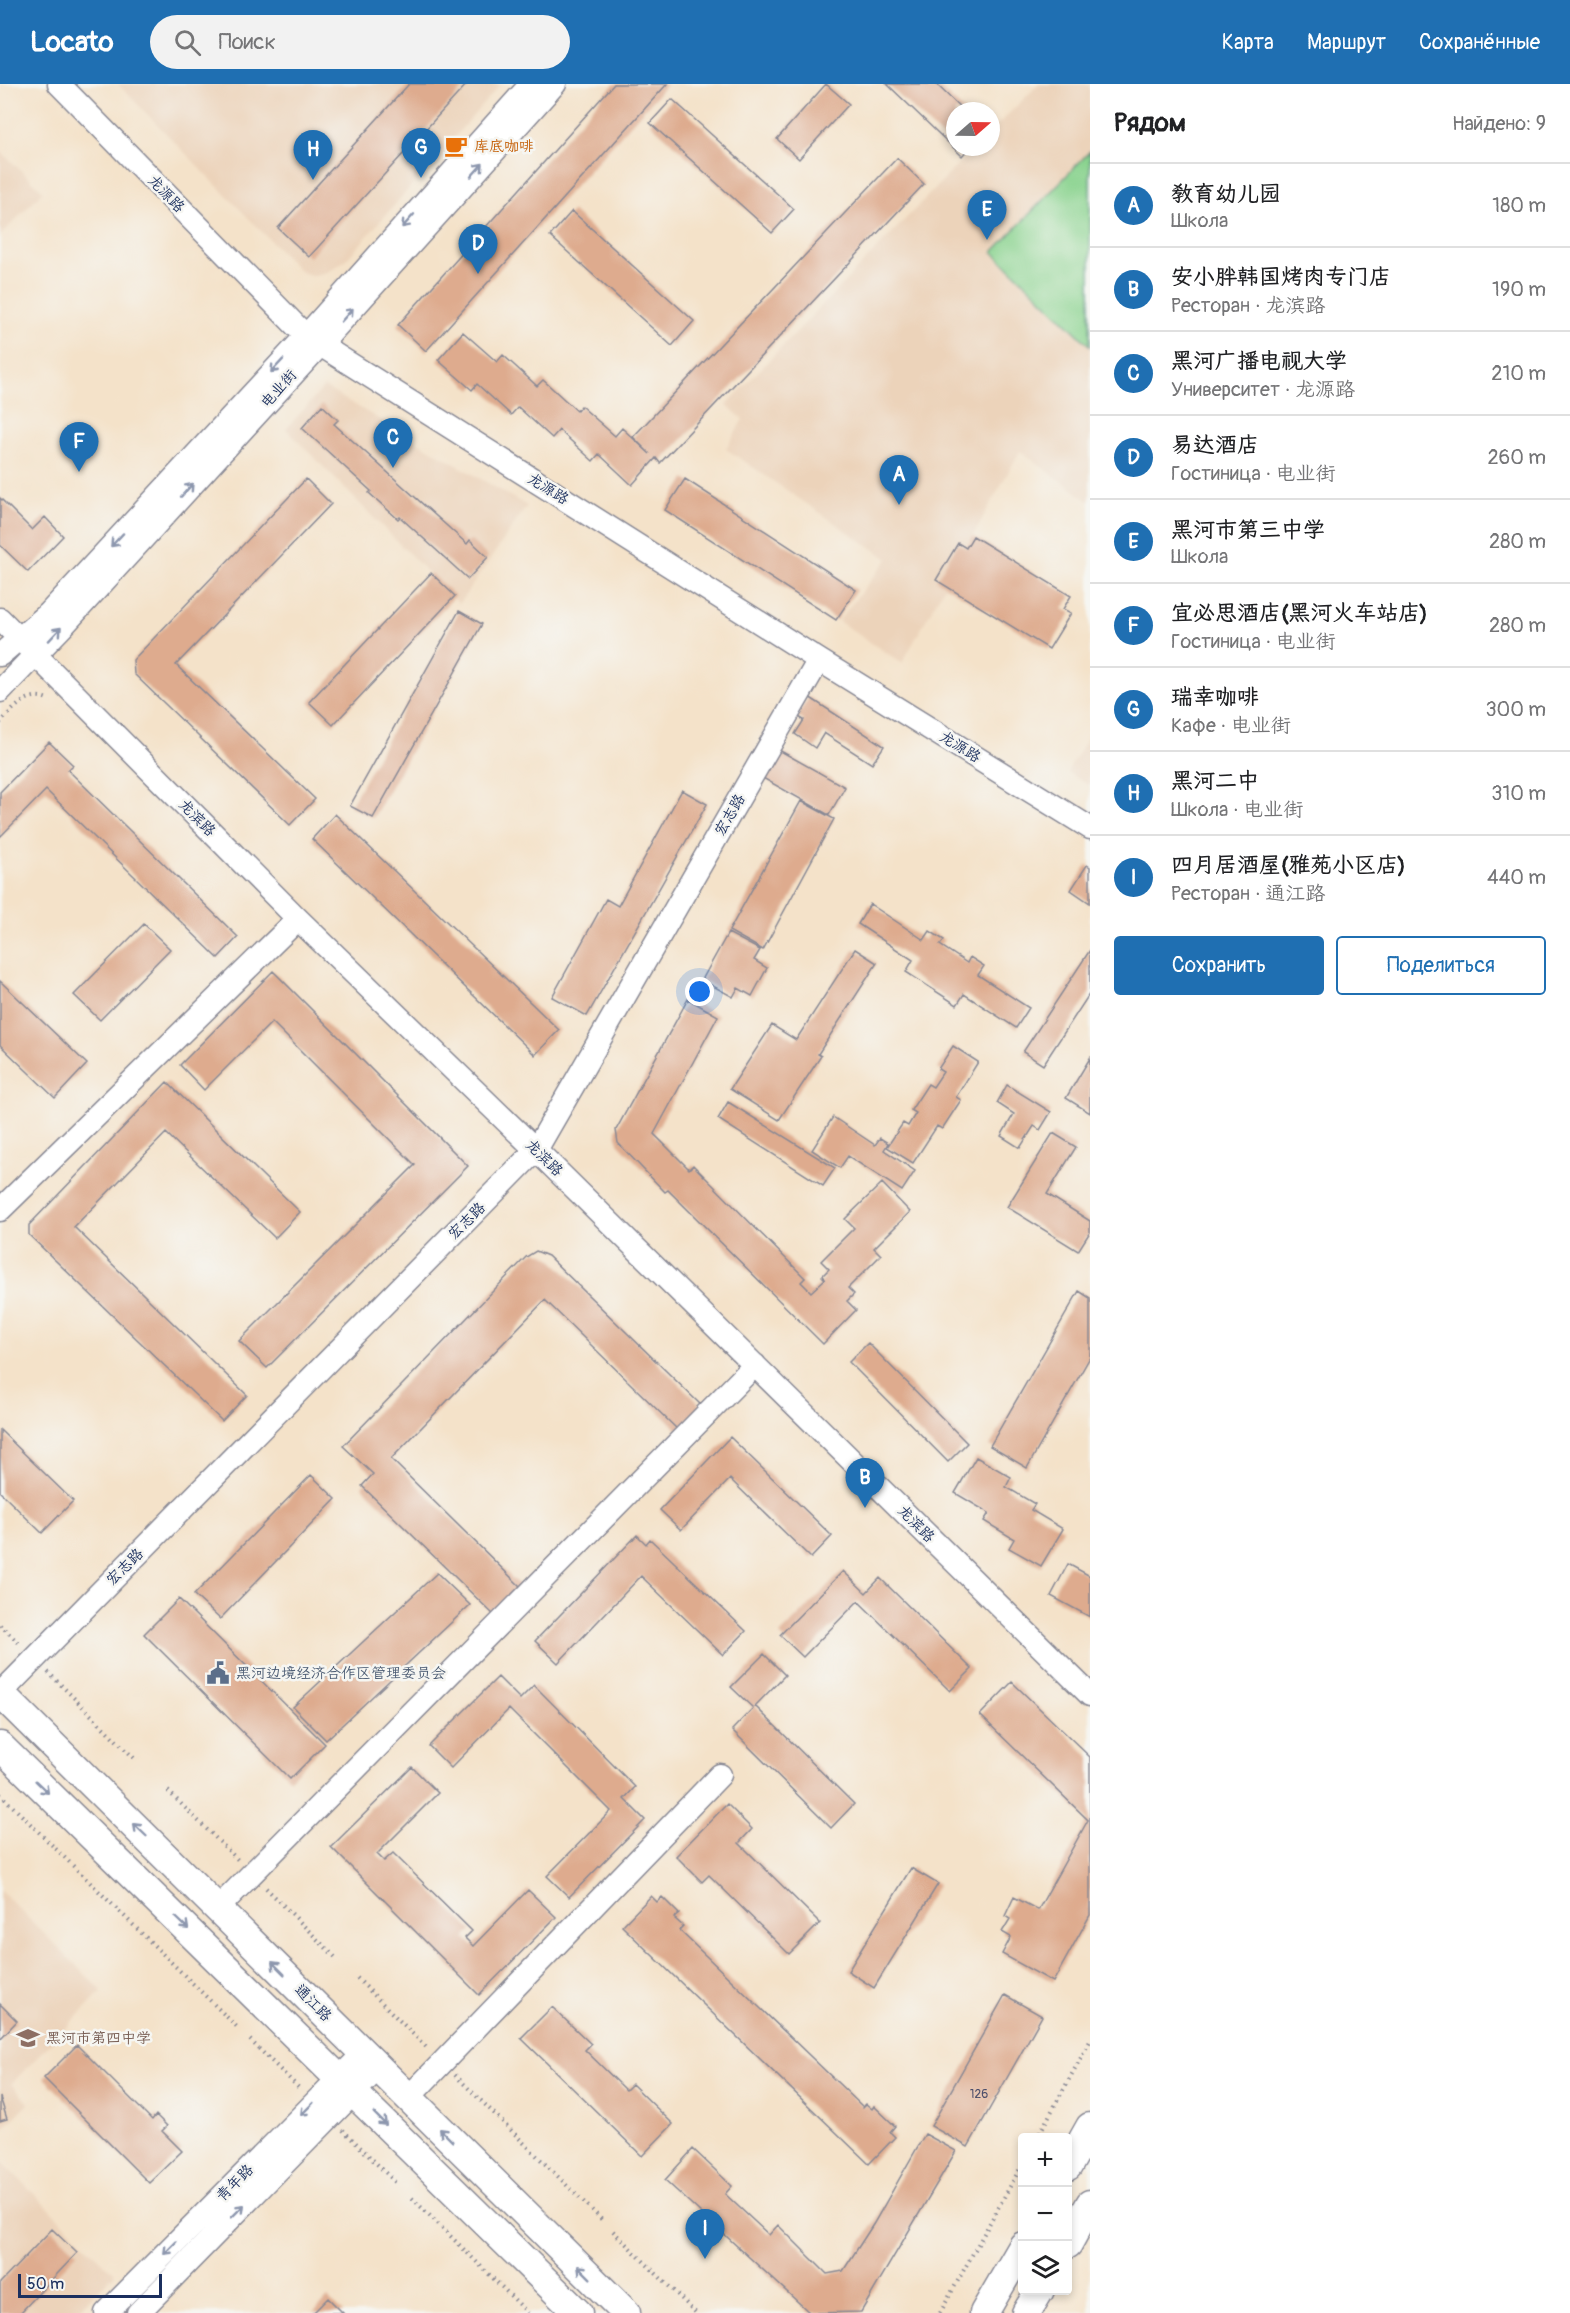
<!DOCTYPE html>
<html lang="ru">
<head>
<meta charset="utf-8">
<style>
  :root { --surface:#fff; --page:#f2f2f2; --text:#202124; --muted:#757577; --line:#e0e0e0; --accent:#1f6fb2 }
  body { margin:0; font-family:Pangolin,"LXGW WenKai TC",sans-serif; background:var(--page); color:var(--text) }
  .controls { position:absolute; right:18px; bottom:18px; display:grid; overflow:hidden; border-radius:6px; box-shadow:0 3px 9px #0003 }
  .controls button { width:54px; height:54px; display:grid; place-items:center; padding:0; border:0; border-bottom:2px solid var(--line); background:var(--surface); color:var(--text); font:30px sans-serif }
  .compass { position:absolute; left:946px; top:18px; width:54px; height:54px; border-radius:50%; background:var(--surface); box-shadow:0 3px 9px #0003; rotate:70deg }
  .scale { position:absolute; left:18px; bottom:15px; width:144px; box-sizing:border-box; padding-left:6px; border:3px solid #1b2f5e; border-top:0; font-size:16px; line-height:21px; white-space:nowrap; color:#1b2f5e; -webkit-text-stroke:4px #f6f6f2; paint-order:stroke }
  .you { position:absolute; left:700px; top:908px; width:21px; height:21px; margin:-15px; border:4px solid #fff; border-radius:50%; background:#1a73e8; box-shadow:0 0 0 9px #1a73e833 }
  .badge { display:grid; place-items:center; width:39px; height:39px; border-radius:50%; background:var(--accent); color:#fff; font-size:20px; font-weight:700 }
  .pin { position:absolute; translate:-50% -50px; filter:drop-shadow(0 2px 3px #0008) }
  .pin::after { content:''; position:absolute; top:32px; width:21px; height:18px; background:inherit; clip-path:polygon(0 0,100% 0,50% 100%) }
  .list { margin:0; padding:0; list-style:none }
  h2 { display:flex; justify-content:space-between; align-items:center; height:78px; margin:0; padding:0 24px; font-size:26px }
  h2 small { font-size:20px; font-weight:400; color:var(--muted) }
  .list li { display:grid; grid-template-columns:39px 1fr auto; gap:18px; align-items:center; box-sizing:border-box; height:84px; padding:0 24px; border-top:2px solid var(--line) }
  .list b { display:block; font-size:22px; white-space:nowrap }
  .list p { margin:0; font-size:20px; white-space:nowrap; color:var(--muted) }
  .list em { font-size:20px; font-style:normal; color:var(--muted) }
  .actions { display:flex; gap:12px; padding:18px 24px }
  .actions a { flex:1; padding:14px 0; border:2px solid var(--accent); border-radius:6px; text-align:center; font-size:21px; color:var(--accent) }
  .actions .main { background:var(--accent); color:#fff }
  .icon { flex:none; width:33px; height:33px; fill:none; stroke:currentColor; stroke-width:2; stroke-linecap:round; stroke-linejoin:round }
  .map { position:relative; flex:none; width:1090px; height:2229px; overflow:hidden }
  header { display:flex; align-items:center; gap:36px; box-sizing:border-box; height:84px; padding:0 30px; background:var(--accent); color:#fff }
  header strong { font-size:28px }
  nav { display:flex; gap:33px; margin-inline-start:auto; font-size:21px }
  .search { width:420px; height:54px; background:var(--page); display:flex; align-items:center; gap:15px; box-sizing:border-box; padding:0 21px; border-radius:33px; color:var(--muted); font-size:22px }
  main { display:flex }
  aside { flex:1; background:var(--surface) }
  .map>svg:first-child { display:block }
  .built { fill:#ecd3ba }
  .green { fill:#8ad38f; stroke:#528176; stroke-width:1.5 }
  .building { fill:#deab8e }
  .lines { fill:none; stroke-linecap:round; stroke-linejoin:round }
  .minor-casing { stroke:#888894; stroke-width:25 }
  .major-casing { stroke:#888894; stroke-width:31 }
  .path { stroke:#888894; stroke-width:4; stroke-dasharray:1.5 4.5; stroke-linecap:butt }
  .minor { stroke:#fff; stroke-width:22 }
  .major { stroke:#fff; stroke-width:28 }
  .oneway { stroke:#8d97ae }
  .labels { text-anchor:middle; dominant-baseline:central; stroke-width:5; stroke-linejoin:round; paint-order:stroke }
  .number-label { font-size:12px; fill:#4c4e6a }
  .food-label { font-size:15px; fill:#c56008; stroke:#f6f6f2; text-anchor:start }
  .street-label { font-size:15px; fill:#1b2f5e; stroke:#f6f6f2 }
  .service-label { font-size:15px; fill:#4e5e75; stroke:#f6f6f2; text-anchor:start }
  .education-label { font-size:15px; fill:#785e54; stroke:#f6f6f2; text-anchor:start }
</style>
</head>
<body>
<header>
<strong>Locato</strong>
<div class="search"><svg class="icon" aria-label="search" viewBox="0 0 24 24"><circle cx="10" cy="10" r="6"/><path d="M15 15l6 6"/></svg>Поиск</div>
<nav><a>Карта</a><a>Маршрут</a><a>Сохранённые</a></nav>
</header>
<main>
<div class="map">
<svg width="1090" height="2229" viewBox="0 0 1090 2229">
  <rect width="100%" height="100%" fill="#f6f6f2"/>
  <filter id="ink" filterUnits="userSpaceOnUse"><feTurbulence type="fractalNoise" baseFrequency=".0167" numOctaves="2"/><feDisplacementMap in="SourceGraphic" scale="12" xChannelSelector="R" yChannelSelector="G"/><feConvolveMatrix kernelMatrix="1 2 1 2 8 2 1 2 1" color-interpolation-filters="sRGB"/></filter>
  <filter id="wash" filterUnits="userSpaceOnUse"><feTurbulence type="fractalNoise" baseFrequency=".008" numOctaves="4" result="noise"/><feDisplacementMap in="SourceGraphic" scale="24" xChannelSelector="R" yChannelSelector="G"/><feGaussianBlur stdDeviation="1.35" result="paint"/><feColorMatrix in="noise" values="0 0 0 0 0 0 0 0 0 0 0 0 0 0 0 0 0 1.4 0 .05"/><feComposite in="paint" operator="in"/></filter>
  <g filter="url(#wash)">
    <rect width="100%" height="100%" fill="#f4e2c9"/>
    <path class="built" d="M118 0H501L347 175 329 187 314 192 301 188Z
      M1039 0H1090V418L1020 367 902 579 838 537 888 475 726 365 743 335 726 321 975 63H991V47Z
      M0 67 43 107 0 152Z
      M324 303 527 422 459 520 286 345Z
      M1090 650V702L1067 688Z
      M0 1806 102 1907 11 2000 29 2019 0 2048Z
      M0 2076 115 2190 76 2229H0Z"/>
    <path class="green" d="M1090 67V262L993 168Z"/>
    <g id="blocks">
      <path class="building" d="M409 0H467L309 173 278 144Z
        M614 0H667L426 267 398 241Z
        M826 0 849 20 799 75 777 55Z
        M887 0H936L964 27H955V63H970L962 72Z
        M672 15 794 125 772 149 650 39Z
        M897 74 924 100 660 379 656 374 632 401 599 370 593 377 559 346 552 354 518 323 511 331 477 300 472 306 438 276 463 248 497 278 503 271 537 302 543 296 577 327 581 322 615 352 622 344 650 370 633 353Z
        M572 127 694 237 672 262 550 152Z
        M322 321 338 336 334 340 467 460 470 456 488 473 468 495 400 433 398 435 369 409 371 407 302 344Z
        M306 395 331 420 176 581 315 715 290 741 134 590 133 576Z
        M685 395 856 506 836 536 665 426Z
        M0 414 32 446 45 433 63 452 28 488 0 461Z
        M973 452 1071 512 1063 525 1071 529 1049 565 936 496 958 459 966 464Z
        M431 489 455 512 333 641 309 618Z
        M459 527 482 540 373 734 350 722Z
        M809 613 884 662 872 680 824 649 815 664 795 650 804 636 797 632Z
        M49 658 73 681 68 686 238 853 218 874 46 706 0 753V708Z
        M777 665 845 703 829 731 761 693Z
        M682 706 707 720 587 932 552 913 606 815 618 822Z
        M801 717 834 735 763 866 729 847Z
        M335 730 559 946 535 971 312 755Z
        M1087 781 1090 783V819L1071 806Z
        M870 820 924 856 930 847 944 856 940 861 967 879 970 873 984 882 978 891 1029 924 1016 944 964 910 957 921 906 888 913 876 858 840Z
        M144 840 170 865 100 936 74 911Z
        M728 849 760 866 754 876 767 884 752 912 738 904 733 913 702 896Z
        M855 865 877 879 818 970 821 972 779 1036 730 1005 772 941 796 956Z
        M1090 866V909L1043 981 1023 968Z
        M273 887 468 1082 267 1284 239 1257 415 1081 272 938 204 1006 180 981Z
        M0 897 87 980 55 1014 0 961Z
        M688 915 718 932 654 1050 689 1085 693 1081 805 1194 801 1198 811 1208 825 1195 822 1192 829 1185 821 1177 854 1144 845 1135 882 1099 910 1128 874 1164 881 1171 848 1204 854 1210 847 1217 856 1226 823 1260 668 1106 665 1108 618 1059 616 1046Z
        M953 962 978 978 956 1013 961 1016 942 1045 937 1042 913 1079 887 1063 903 1039 908 1042 916 1029 911 1026 928 1000 933 1003 943 988 938 985Z
        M1090 974V1029L1066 1014Z
        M167 998 300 1128 275 1154 166 1049 74 1143 247 1311 222 1337 29 1151V1141Z
        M1007 1001 1051 1028 1040 1046 1034 1042 1020 1064 1001 1052 1014 1030 997 1019Z
        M728 1018 835 1084 823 1102 718 1035Z
        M833 1033 875 1061 880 1054 888 1059 884 1066 915 1087 902 1107 848 1072 840 1084 812 1066Z
        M1053 1049 1076 1063 1047 1110 1090 1137V1148L1078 1167 1007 1123Z
        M536 1167 548 1172 702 1322 678 1346 545 1216 391 1375 523 1505 496 1533 362 1402 373 1390 343 1362 526 1173Z
        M1079 1207 1090 1214V1273L1027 1384 990 1362Z
        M868 1259 967 1359 948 1378 849 1278Z
        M0 1346 73 1417 42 1449 0 1408Z
        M730 1353 832 1452 811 1474 730 1395 681 1446 660 1426Z
        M976 1373 1011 1393 1006 1403 1035 1420 1031 1426 1063 1445 1041 1482 1009 1464 1014 1455 984 1437 989 1429 955 1409Z
        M311 1391 336 1415 220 1535 194 1511Z
        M637 1451 646 1460 650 1455 746 1547 723 1571 641 1492 558 1579 535 1557Z
        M1068 1480 1090 1492V1533L1051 1512Z
        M843 1487 866 1509 880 1494 972 1585 950 1607 858 1517 803 1573 780 1551Z
        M437 1489 470 1521 326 1656 293 1623Z
        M179 1515 325 1660 290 1695 144 1550Z
        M764 1570 785 1591 755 1622 854 1720 831 1744 732 1646 753 1624 731 1603Z
        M498 1593 520 1615 534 1601 635 1703 624 1715 645 1736 569 1813 547 1792 611 1727 509 1625 451 1684 429 1662Z
        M1012 1598 1090 1673V1831L1053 1898 1002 1870 1011 1853 1002 1848 1010 1835 1005 1832 1014 1813 1038 1826 1088 1736 980 1631Z
        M412 1683 438 1709 377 1770 384 1777 393 1769 472 1847 465 1854 473 1862 528 1806 556 1833 479 1911 331 1763Z
        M727 1720 752 1745 739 1759 820 1839 789 1870 709 1791 702 1798 676 1772Z
        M911 1784 938 1800 874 1904 848 1887Z
        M651 1812 657 1818 662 1813 679 1830 674 1834 683 1842 679 1846 863 2023 866 2020 872 2025 874 2022 895 2042 890 2048 895 2053 869 2080 622 1842Z
        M1005 1911 1042 1932 968 2063 931 2042Z
        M0 1920 17 1937 0 1955Z
        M552 1923 591 1960 585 1966 626 2006 632 2000 673 2040 642 2072 521 1954Z
        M77 1961 152 2036 156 2031 167 2042 162 2047 182 2067 149 2099 44 1994Z
        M0 2013 7 2035 0 2037Z
        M925 2050 956 2067 861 2228 810 2229 665 2096 693 2065 732 2102 725 2110 769 2151 778 2141 827 2190 843 2187 874 2139Z
        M52 2145 77 2169 20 2229H0V2199Z
        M328 2214 343 2229H313Z"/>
    </g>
  </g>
  <g filter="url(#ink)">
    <use href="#blocks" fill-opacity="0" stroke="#888894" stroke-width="1.5"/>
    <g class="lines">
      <g class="minor-casing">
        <path id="minor" d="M59 0 306 252 819 576 1090 744
          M0 535 298 835 536 1066 1090 1611
          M0 571 49 529 306 252 531 0
          M0 607 63 542 320 261 555 0
          M0 1126 298 835
          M0 1610 536 1066 819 576
          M218 1824 755 1281
          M408 2014 720 1691
          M106 2229 364 1969
          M138 2229 378 1984"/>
      </g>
      <g class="major-casing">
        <path id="major" d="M0 1609 626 2229
          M0 1662 578 2229
          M1068 2082 1090 2043
          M1068 2160 1090 2120
          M984 2229 1023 2162
          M1026 2229 1040 2206"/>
      </g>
      <path class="path" d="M0 639C13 625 29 605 49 616
        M0 1541 20 1560
        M48 1588 136 1676
        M168 1707 238 1776
        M0 1710 237 1943
        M266 1804 337 1875
        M357 1894 429 1966
        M250 1956 301 2006
        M455 1991 602 2136
        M343 2046 396 2099
        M1037 2054 1090 1957
        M412 2114 528 2229
        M613 2147 696 2229
        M940 2229 1023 2079"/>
      <use href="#minor" class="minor"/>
      <use href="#major" class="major"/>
    </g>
    <defs><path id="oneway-shaft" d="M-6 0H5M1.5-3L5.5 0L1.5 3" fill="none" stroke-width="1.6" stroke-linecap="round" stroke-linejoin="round" transform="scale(1.5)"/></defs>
    <g class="oneway">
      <use href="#oneway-shaft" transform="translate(477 86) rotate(-48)"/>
      <use href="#oneway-shaft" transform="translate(408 137) rotate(132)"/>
      <use href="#oneway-shaft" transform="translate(347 231) rotate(-48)"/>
      <use href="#oneway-shaft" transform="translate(277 282) rotate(133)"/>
      <use href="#oneway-shaft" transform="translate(187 406) rotate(-48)"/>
      <use href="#oneway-shaft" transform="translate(117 456) rotate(133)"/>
      <use href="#oneway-shaft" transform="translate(55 550) rotate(-47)"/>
      <use href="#oneway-shaft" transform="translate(42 1703) rotate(44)"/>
      <use href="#oneway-shaft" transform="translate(140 1746) rotate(-136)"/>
      <use href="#oneway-shaft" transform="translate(182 1839) rotate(44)"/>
      <use href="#oneway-shaft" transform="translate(278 1884) rotate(-135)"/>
      <use href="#oneway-shaft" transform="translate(307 2025) rotate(135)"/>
      <use href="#oneway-shaft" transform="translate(380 2035) rotate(45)"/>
      <use href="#oneway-shaft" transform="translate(446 2051) rotate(-135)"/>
      <use href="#oneway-shaft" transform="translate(238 2127) rotate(-45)"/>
      <use href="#oneway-shaft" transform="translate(170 2164) rotate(135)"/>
      <use href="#oneway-shaft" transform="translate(584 2188) rotate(-135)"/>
    </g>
  </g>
  <defs>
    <g id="cafe-bare" transform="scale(1.8)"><path d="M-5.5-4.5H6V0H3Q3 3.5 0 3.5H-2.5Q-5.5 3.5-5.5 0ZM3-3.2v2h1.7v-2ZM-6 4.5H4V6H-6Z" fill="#e8710a" stroke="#f6f6f2" stroke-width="2.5" paint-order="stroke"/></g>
    <g id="civic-bare" transform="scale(1.8)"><path d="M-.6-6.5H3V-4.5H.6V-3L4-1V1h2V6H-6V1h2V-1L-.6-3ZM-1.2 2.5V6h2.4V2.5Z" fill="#5c6f8a" stroke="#f6f6f2" stroke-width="2.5" paint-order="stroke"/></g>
    <g id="school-bare" transform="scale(1.8)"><path d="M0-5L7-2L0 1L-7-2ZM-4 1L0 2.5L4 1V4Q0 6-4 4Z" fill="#8d6e63" stroke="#f6f6f2" stroke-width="2.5" paint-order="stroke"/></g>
  </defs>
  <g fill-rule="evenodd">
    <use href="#cafe-bare" x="456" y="62"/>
    <use href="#civic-bare" x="218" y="1589"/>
    <use href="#school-bare" x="28" y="1954"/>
  </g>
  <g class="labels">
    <g class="number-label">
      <text x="979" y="2010">126</text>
    </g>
    <g class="food-label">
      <text x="474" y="62">库底咖啡</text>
    </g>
    <g class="street-label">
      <text transform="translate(166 110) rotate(46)">龙源路</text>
      <text transform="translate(279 305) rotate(-48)">电业街</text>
      <text transform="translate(548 405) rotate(32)">龙源路</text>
      <text transform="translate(960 663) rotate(32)">龙源路</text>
      <text transform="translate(730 731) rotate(-60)">宏志路</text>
      <text transform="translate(197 734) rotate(45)">龙滨路</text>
      <text transform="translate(544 1074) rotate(44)">龙滨路</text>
      <text transform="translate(467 1137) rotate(-45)">宏志路</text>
      <text transform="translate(916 1440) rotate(45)">龙滨路</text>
      <text transform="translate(125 1483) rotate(-45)">宏志路</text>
      <text transform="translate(313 1919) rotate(45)">通江路</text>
      <text transform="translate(235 2099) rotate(-45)">青年路</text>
    </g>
    <g class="service-label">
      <text x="236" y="1589">黑河边境经济合作区管理委员会</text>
    </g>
    <g class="education-label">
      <text x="46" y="1954">黑河市第四中学</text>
    </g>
  </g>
</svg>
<div class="controls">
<button>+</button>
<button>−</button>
<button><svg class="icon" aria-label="layers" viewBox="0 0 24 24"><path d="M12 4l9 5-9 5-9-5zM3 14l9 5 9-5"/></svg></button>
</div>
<svg class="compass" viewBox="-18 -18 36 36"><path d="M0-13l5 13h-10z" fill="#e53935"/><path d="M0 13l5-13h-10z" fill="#757577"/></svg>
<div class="scale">50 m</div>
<div class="you"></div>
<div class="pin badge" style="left:899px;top:421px">A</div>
<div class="pin badge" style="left:865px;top:1424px">B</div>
<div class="pin badge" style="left:393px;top:384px">C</div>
<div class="pin badge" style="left:478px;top:190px">D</div>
<div class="pin badge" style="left:987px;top:156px">E</div>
<div class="pin badge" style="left:79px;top:388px">F</div>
<div class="pin badge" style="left:421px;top:94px">G</div>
<div class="pin badge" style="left:313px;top:96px">H</div>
<div class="pin badge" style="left:705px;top:2175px">I</div>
</div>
<aside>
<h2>Рядом<small>Найдено: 9</small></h2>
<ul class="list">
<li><span class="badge">A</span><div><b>教育幼儿园</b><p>Школа</p></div><em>180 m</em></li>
<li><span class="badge">B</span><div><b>安小胖韩国烤肉专门店</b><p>Ресторан · 龙滨路</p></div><em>190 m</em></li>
<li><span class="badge">C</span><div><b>黑河广播电视大学</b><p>Университет · 龙源路</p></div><em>210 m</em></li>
<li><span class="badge">D</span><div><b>易达酒店</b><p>Гостиница · 电业街</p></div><em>260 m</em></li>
<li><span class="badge">E</span><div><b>黑河市第三中学</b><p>Школа</p></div><em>280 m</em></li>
<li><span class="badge">F</span><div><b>宜必思酒店(黑河火车站店)</b><p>Гостиница · 电业街</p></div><em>280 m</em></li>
<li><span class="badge">G</span><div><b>瑞幸咖啡</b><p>Кафе · 电业街</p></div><em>300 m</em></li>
<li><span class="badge">H</span><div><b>黑河二中</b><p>Школа · 电业街</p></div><em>310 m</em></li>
<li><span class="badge">I</span><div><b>四月居酒屋(雅苑小区店)</b><p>Ресторан · 通江路</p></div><em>440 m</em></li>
</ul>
<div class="actions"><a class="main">Сохранить</a><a>Поделиться</a></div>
</aside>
</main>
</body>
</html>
